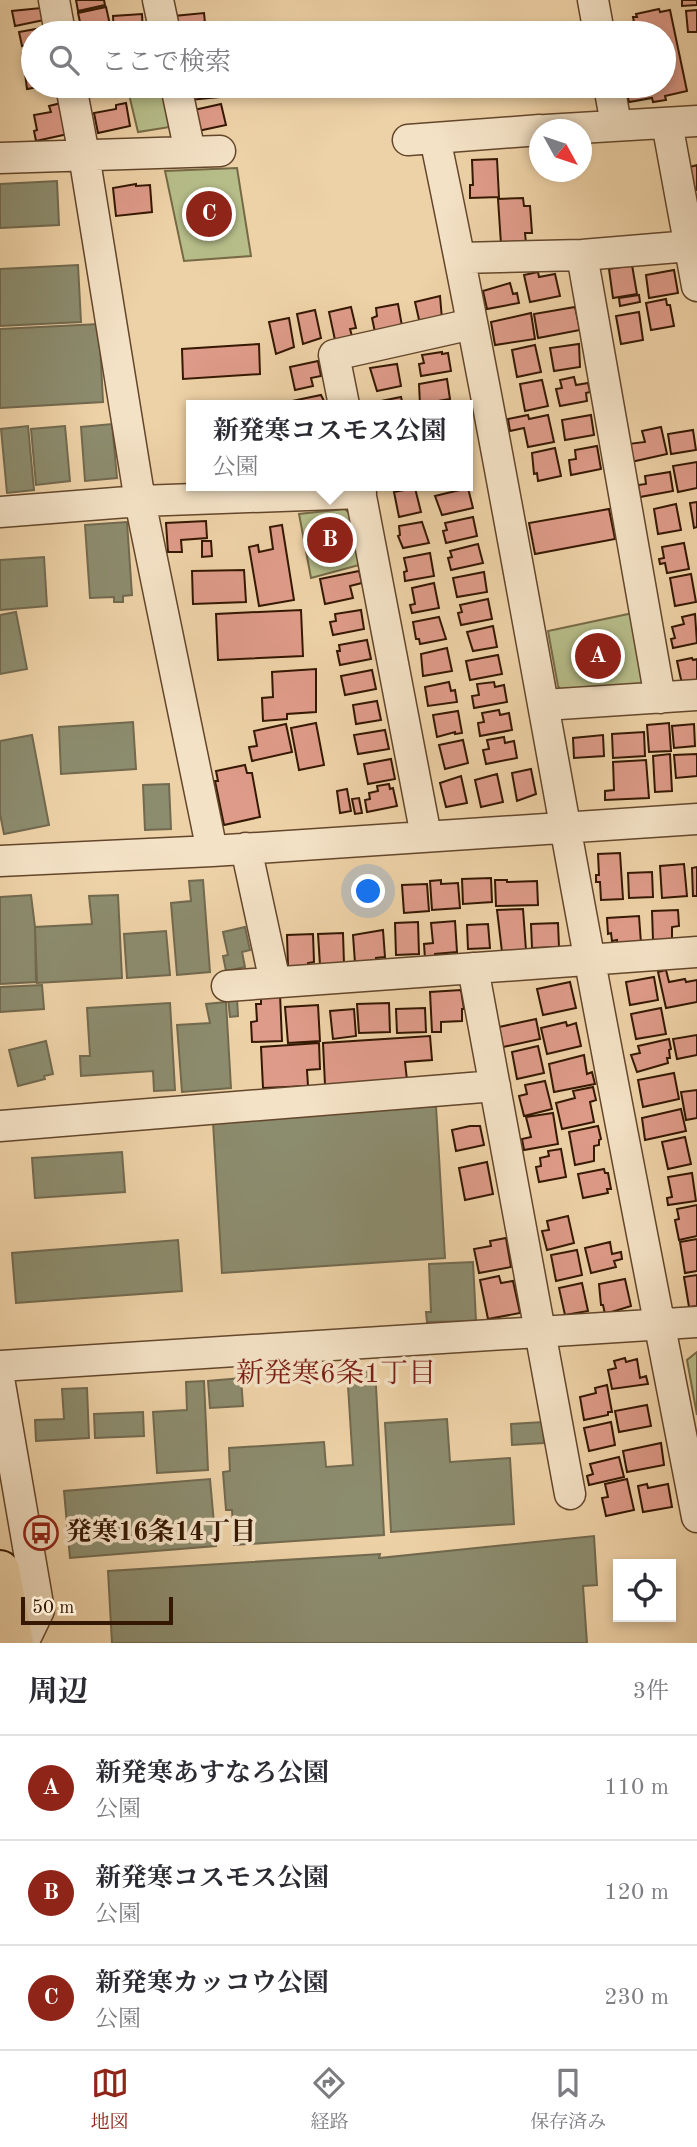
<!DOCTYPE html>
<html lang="ja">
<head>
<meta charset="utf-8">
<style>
  :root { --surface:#fff; --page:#f7f7f7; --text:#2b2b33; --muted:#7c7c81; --line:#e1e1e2; --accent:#8f2418 }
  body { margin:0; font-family:"Old Standard TT","Noto Serif JP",serif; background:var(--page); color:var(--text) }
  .controls { position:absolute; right:21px; bottom:21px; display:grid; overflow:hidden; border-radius:0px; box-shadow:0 4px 10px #0003 }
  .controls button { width:63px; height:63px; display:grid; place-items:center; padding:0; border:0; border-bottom:2px solid var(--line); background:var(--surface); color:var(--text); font:35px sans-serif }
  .compass { position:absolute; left:529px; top:119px; width:63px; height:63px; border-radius:50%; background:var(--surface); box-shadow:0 4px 10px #0003; rotate:130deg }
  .scale { position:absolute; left:21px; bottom:18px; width:152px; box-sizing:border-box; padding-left:7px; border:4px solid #351802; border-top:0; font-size:19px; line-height:24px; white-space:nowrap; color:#351802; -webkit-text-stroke:5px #f4e2c6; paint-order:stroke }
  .you { position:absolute; left:369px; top:892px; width:24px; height:24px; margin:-18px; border:5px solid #fff; border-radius:50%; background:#1a73e8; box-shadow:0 0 0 10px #1a73e833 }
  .badge { display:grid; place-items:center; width:46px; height:46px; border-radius:50%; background:var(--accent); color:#fff; font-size:23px; font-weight:700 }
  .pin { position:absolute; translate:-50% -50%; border:4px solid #fff; box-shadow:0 2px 7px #0006 }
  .popup { position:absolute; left:186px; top:400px; width:287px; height:91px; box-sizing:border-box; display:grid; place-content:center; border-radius:0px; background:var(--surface); filter:drop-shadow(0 2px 5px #0005); font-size:23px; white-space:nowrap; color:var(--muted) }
  .popup b { font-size:26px; color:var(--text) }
  .popup::after { content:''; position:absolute; left:50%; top:100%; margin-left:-14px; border:14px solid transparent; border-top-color:var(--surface) }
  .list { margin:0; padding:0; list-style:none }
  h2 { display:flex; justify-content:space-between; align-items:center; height:91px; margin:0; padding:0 28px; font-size:30px }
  h2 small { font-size:23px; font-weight:400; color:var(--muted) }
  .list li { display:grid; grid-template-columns:46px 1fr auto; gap:21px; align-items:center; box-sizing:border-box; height:105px; padding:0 28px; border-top:2px solid var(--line) }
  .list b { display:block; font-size:26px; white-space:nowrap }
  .list p { margin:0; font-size:23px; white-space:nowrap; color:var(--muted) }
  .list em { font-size:23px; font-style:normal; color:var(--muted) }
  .icon { flex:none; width:38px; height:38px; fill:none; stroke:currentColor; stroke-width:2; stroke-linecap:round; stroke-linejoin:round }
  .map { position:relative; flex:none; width:697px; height:1643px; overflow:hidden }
  .search { position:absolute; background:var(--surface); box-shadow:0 4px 10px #0003; left:21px; right:21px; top:21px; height:77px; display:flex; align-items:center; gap:18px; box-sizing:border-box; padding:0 24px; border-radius:38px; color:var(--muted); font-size:26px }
  .sheet { height:406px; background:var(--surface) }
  nav { display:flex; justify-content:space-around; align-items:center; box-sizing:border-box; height:98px; border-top:2px solid var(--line); background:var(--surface); font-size:19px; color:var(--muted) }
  nav a { display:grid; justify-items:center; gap:4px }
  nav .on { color:var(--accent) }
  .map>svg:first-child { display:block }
  .green { fill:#b6bd89; stroke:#766a46; stroke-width:2 }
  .homes { fill:#f6d55c; stroke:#bc9c41; stroke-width:2 }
  .industry { fill:#8c8c6e; stroke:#72694e; stroke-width:2 }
  .building { fill:#de9b89; stroke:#351802; stroke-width:2 }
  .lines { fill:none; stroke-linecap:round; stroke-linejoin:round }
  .minor-casing { stroke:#63462b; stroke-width:33 }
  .major-casing { stroke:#351802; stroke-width:42 }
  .minor { stroke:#f4e2c6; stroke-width:30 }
  .major { stroke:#eed2a7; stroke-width:38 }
  .labels { text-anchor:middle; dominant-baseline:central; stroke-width:7; stroke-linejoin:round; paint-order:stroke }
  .poi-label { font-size:26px; font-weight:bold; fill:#351802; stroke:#f4e2c6; text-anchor:start }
  .neighbourhood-label { font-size:28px; fill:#7a1f14; stroke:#f4e2c6 }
</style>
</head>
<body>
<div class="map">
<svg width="697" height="1643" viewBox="0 0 697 1643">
  <rect width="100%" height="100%" fill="#eed2a7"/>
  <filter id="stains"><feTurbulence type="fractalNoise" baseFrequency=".00286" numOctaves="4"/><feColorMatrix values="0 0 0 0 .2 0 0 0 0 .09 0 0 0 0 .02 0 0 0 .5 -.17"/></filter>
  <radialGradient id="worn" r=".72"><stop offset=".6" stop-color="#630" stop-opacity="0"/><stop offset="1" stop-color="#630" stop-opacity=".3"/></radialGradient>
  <path class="green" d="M127 86H165L170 127 138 132Z
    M237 168 251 256 184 261 165 171Z
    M345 509 351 515 359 565 311 578 299 514Z
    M633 613 650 681 643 689 566 696 558 686 548 631Z
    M697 1352V1415L687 1360Z"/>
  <path class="homes" d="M562 22V24L571 26V33H476L477 30 484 29V27Z
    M457 26 465 33H386V32Z"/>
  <path class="industry" d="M57 181 59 225 0 228V184Z
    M78 265 81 322 0 326V269Z
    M99 324 103 402 0 408V329Z
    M112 424 117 478 85 481 81 427Z
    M28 426 34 490 7 493 1 429Z
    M65 426 70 481 36 485 31 429Z
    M127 522 132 595 123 596V602H114V597L90 598 85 525Z
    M44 557 47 606 0 610V560Z
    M16 612 27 669 0 674V615Z
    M133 722 136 769 61 774 59 727Z
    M32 735 49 825 4 834 0 814V741Z
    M169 784 171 829 145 830 143 785Z
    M203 880 210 972 177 975 171 903 191 901 189 881Z
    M31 895 35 927 36 982 0 984V897Z
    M118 895 122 978 37 983 35 927 92 924 89 896Z
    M245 927 250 950 242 952 245 967 226 971 223 956 228 955 223 932Z
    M166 931 170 975 127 978 124 934Z
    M42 985 44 1009 0 1012V987Z
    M237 997 238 1016 230 1017 228 998Z
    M226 1002 231 1088 182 1092 177 1025 210 1023 206 1004Z
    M170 1003 175 1090 154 1091 153 1071 81 1076 80 1056H90L87 1008Z
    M46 1041 53 1074 44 1076 45 1079 18 1086 9 1050Z
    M436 1106 445 1258 222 1273 213 1122Z
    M122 1152 125 1192 35 1198 32 1158Z
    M178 1240 182 1291 16 1303 12 1253Z
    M473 1262 476 1321 427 1322 426 1312H431L429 1264Z
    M375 1368 384 1535 234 1545 232 1510H226L223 1472 230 1471 229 1448 324 1442 326 1467 353 1465 347 1370Z
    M241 1378 243 1406 210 1408 208 1381Z
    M204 1381 208 1470 157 1473 153 1412 187 1410 186 1382Z
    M87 1388 89 1438 36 1441 35 1420 64 1419 62 1389Z
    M143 1412 144 1436 95 1438 94 1414Z
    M447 1419 450 1462 510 1458 514 1524 391 1532 385 1423Z
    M543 1422 544 1443 512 1445 511 1424Z
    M210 1479 216 1546 70 1558 64 1491Z
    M594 1536 597 1585 583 1586 587 1643H112L108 1571 380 1554 379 1558Z"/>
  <path class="building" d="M76 0H104L105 5 78 11Z
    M682 0H697V5L682 6Z
    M106 7 110 25 82 31 78 13Z
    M41 8 44 20 15 26 12 11Z
    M659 9 660 12 670 10 687 91 665 96 666 100 653 102 652 98 629 102 625 86H664V33H636L633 17H637L636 14Z
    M697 10V32H688L686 11Z
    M204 13 206 33H176L174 16Z
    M142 14 143 33H114L113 16Z
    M47 27 48 33H33V44L22 46 19 32Z
    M109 27 110 33H82Z
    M33 51V65L24 67 22 53Z
    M33 71V86H44L27 89 25 73Z
    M188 86H218L219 97 190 100Z
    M61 103 68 134 36 141 34 131 37 130 34 115 51 112 49 106Z
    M126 103 130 126 98 133 94 113 116 109V105Z
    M221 104 226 125 198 131 194 110Z
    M497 159 499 197 470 198V185H473L472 160Z
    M697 165V190H695L690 167Z
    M136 184V186L150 185 152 212 116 216 113 188Z
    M523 198 524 206H530L532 233H525L526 243 501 244 498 199Z
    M632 265 637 294 613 298 609 269Z
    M674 270 678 293 649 298 646 275Z
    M538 272 539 277 555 274 560 296 530 302 524 275Z
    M510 283 513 294 517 293 519 303 487 309 483 291Z
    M639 295 640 302 620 306 619 298Z
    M440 296 442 319 420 324 415 302Z
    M666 299 667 305H670L674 326 651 330 646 303Z
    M398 304 402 326 375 332 372 318 377 316 376 308Z
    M351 307 356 328 350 329 352 336 335 340 329 312Z
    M575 307 580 330 538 338 534 314Z
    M315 310 321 338 303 344 297 314Z
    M639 312 643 340 621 344 616 316Z
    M531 313 535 339 495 345 491 322Z
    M289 318 294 347 276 354 269 322Z
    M259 344 260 374 183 379 182 349Z
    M579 344 580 367 554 371 550 348Z
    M535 345 541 372 517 377 512 350Z
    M442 352V354L448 353 451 371 421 376 419 364 424 363 422 355Z
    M318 361 321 376 311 378 313 386 295 390 290 367Z
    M397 364 401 386 377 391 370 368Z
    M574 377 576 385 588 383 590 392 586 393 587 401 560 406 556 389 562 388 560 380Z
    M447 379 450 399 420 404 419 384Z
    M542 380 548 406 525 411 520 384Z
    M321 395 326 405H293L292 401Z
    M401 397 403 405H377L376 402Z
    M528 415 529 419 548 415 554 442 528 447 524 428 510 431 508 419Z
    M591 415 594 435 565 440 562 420Z
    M661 427 667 454 631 462 628 444 645 442 642 431Z
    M693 430 696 450 671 454 668 434Z
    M597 446 601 469 571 475 569 460 576 459 575 450Z
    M555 448 561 476 538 481 537 473 534 474 532 453Z
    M697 462V488L678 492 673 466Z
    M670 472 673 491 640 497 638 485 646 484 645 476Z
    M415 488 421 512 399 517 394 492Z
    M468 488 473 508 442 515 435 496Z
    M697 502V527L694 528 690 503Z
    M676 504 681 530 658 534 654 509Z
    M609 509 615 539 535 554 529 523Z
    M473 517 477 536 446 543 443 531 447 530 445 523Z
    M206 521 207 538 181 540 182 552H168L166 523Z
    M422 522 429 543 403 548 398 536 400 535 399 526Z
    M282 525 294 600 259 606 249 547 258 545 259 552 273 549 270 527Z
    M202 541H211L212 556 202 557Z
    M684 543 689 569 667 573 665 563 660 564 659 559 664 558 662 547Z
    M478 544 483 563 451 570 448 558 452 557 450 551Z
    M430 553 434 576 405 581 404 572 407 571 404 558Z
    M244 570 246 602 193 604 192 571Z
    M359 571 362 583 350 586 353 598 325 604 320 579Z
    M484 572 487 592 457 597 453 578Z
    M691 574 696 602 675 606 670 578Z
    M434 583 439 608 412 613 410 605 415 604 412 588Z
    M488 599 492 619 461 625 458 613 462 612 460 605Z
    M301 610 303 656 218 660 216 614Z
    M361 610 364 629 333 635 330 622 336 621 335 614Z
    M695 614 697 643 673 648 671 639 675 638 672 627 684 624 682 617Z
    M439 617 446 639 420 644 419 639H416L413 622Z
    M493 626 497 647 473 651 467 632Z
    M367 640 371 659 340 665 337 651H340L339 645Z
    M447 648 452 671 423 676 421 654Z
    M498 655 502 674 470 680 466 661Z
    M692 658 693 660 697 659V684H682L677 661Z
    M316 669V712L287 714V719L263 721 262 698 273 697 272 672Z
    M372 670 376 689 345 695 341 676Z
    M449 682 451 691 455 690 457 702 428 706 425 687Z
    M494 682 495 687 504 685 507 702 474 708 472 696 479 695 477 684Z
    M377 701 381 720 356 724 353 705Z
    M499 710 500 715 509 713 512 730 480 736 478 723 484 722 482 713Z
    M458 711 462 733 455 734V732L437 737 433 715Z
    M316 723 324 765 299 770 291 728Z
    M669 723 671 751 649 752 647 725Z
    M286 724 292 752 252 761 249 747 257 746 254 731Z
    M694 724 695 746 674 748 672 726Z
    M385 730 389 749 358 754 354 735Z
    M644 732 645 756 613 758 612 734Z
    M603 735 604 756 574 758 573 738Z
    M504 737 505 743 514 741 517 758 486 764 483 750 489 749 487 740Z
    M463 740 468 763 445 769 439 745Z
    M670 754 672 791 655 792 653 756Z
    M697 754V776L676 778 674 755Z
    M391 759 395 779 368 784 364 764Z
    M646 760 649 798 605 800V791L614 790 613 762Z
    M245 765 247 773H252L260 817 224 825 215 781H218L216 771Z
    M531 769 536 794 517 801 512 773Z
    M497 774 503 802 481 807 475 780Z
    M461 776 467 803 446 807 440 783Z
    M389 784 390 789 393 788 397 806 367 812 365 800 370 799 369 793 378 791 377 786Z
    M347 789 351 811 340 813 337 791Z
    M359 798 362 813 355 814 352 799Z
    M620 853 623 899 601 900 600 882H596V875H599L598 854Z
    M684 864 687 896 662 898 660 866Z
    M697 867V896H693L692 868Z
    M652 872 653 897 629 898 628 873Z
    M491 878 492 902 463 904 462 879Z
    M441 880V884L458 883 460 908 432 910 430 881Z
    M495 880H507V882L537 881 538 905 496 906Z
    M427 884 429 911 404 913 402 885Z
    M523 909 526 950 502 952 497 910Z
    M678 910 679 926 672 927V942L653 940 652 911Z
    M639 916 641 943 617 945V940L612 941 611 933 608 934 607 918Z
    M455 921 457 952 435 954V958L425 959 424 944 433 943 431 923Z
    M418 922 419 954 396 955 395 923Z
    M558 923 559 947 532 948 531 924Z
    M488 924 490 948 468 949 467 925Z
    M383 930 385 957 376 958V961L355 963 353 935Z
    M343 933 344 964 320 965 318 934Z
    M313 934 314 962 308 963V966L288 967 287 935Z
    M666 970 669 982 685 979 686 982 697 980V1002L666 1008 658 972Z
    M654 977 658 1000 630 1005 626 982Z
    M570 982 576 1008 543 1015 537 989Z
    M461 990 464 1009H462V1021L441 1022V1032H432L430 992Z
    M280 994 282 1041 252 1042 251 1022 257 1021 256 1004H261V995Z
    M389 1003 390 1032 359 1033 357 1004Z
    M318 1005 320 1041 288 1043 285 1007Z
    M425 1008 426 1032 397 1033 396 1009Z
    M661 1008 666 1034 636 1039 631 1014Z
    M354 1009 356 1036 333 1039 330 1011Z
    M536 1019 540 1039 503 1047 499 1027Z
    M566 1022 567 1026 576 1023 581 1046 547 1054 541 1028Z
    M697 1035V1055L677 1059 673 1039Z
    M430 1036 432 1060 405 1062 407 1080 325 1085 323 1043Z
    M669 1039 671 1049 669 1050 670 1058H667L668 1063 637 1072 631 1055 640 1053 638 1046Z
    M319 1043 320 1069 307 1070 308 1086 263 1088 261 1047Z
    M538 1046 544 1073 517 1079 512 1052Z
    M584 1055 587 1074 592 1072 595 1084 554 1092 549 1064Z
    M674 1073 679 1099 643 1107 638 1080Z
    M545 1081 552 1109 524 1116 519 1096 527 1094 525 1085Z
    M593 1087 596 1100 590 1102 594 1122 562 1129 556 1103 575 1098 573 1091Z
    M697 1090V1118L686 1120 681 1092Z
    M681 1109 686 1131 645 1140 642 1118Z
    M553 1113 558 1144 524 1150 522 1139 531 1137 526 1117Z
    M470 1126H480L484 1145 456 1151 452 1130Z
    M598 1126 601 1139 599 1140V1145L594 1146V1161L575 1165 569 1132Z
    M685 1137 691 1164 668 1169 662 1142Z
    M561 1149 566 1177 539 1182 536 1167 541 1166 540 1158 549 1156 548 1151Z
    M487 1162 493 1194 465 1200 459 1168Z
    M604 1169 605 1173H608L611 1189H607L608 1193 583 1198 578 1174Z
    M692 1173 696 1201 668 1205 667 1198 672 1197 668 1177Z
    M697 1205V1236L679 1240 675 1220 679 1219 677 1209Z
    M568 1216 574 1243 547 1250 542 1231 549 1230 547 1221Z
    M506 1238 511 1267 479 1273 474 1249 491 1246 490 1241Z
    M697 1239V1271L685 1273 680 1242Z
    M610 1242 612 1254 621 1252 622 1259 614 1261 616 1267 591 1273 585 1248Z
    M577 1250 582 1275 556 1281 551 1255Z
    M697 1275V1306L689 1307 684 1277Z
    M499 1276 501 1283 513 1281 520 1313 488 1319 480 1280Z
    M625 1279 631 1306 605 1314 603 1305H601L599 1284Z
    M582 1283 588 1311 565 1315 559 1288Z
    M625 1358 626 1362 637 1359 640 1378 646 1376 648 1384 612 1389 608 1370 616 1368 614 1361Z
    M607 1385 612 1412H608V1415L584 1420 580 1397 596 1393 595 1388Z
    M647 1405 651 1426 619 1432 615 1411Z
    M611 1422 615 1445 589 1451 584 1428Z
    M661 1443 664 1465 627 1472 623 1451Z
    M619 1457 624 1477 589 1485 587 1476 593 1474 590 1464Z
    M627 1479 634 1510 606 1516 602 1498 608 1497 605 1484Z
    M647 1484 648 1488 668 1484 672 1507 643 1512 638 1486Z"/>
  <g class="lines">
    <g class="minor-casing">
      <path id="minor" d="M54 0 60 33
        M158 0 165 33
        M593 0 599 33
        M71 86 84 155 140 501 212 851
        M176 86 190 152
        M609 86 616 124
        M667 123 697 286
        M546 130 697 121
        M435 138C483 368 524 600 566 831 607 1060 653 1289 697 1517
        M408 140 540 130
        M0 158 220 151
        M582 255 660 698
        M460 258 582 255 690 246
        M344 405 334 355 472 324
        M359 486 426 836
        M0 512 140 501 361 493
        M544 705 697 695
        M246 848 275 982
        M0 861 212 851 697 819
        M473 968 570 1494
        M227 986 697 952
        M0 1126 495 1086
        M0 1366 697 1322
        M0 1384 39 1610 23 1643"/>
    </g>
    <g class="major-casing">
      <path id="major" d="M0 1570 14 1643"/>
    </g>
    <use href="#minor" class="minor"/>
    <use href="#major" class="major"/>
  </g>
  <defs>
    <g id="bus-ring" transform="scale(1.75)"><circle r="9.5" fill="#f4e2c6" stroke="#8f2418" stroke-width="1.5"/><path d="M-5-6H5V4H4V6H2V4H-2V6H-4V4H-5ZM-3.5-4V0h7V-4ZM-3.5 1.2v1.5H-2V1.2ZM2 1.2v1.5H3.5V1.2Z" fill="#8f2418"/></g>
  </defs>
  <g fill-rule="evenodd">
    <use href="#bus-ring" x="41" y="1533"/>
  </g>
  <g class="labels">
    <g class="poi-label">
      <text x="66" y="1533">発寒16条14丁目</text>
    </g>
    <g class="neighbourhood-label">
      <text x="336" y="1375">新発寒6条1丁目</text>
    </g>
  </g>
  <rect width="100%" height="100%" filter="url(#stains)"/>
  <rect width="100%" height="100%" fill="url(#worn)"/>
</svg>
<div class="controls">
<button><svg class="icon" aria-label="locate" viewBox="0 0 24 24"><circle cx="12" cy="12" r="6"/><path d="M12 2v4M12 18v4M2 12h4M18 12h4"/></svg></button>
</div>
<svg class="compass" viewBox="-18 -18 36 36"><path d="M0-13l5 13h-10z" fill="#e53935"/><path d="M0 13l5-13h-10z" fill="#7c7c81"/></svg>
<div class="scale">50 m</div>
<div class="you"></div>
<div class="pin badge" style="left:598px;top:656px">A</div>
<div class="pin badge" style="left:330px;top:540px">B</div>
<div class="popup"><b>新発寒コスモス公園</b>公園</div>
<div class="pin badge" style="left:209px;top:214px">C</div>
<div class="search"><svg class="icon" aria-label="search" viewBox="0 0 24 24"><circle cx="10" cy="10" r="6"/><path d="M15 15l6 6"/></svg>ここで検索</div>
</div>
<section class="sheet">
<h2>周辺<small>3件</small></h2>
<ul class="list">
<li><span class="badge">A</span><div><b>新発寒あすなろ公園</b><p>公園</p></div><em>110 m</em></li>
<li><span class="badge">B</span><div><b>新発寒コスモス公園</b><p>公園</p></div><em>120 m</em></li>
<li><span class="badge">C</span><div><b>新発寒カッコウ公園</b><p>公園</p></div><em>230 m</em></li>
</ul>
</section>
<nav>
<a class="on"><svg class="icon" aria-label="map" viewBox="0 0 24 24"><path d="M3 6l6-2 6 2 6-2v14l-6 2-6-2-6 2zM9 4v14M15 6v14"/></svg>地図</a>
<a><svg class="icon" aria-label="directions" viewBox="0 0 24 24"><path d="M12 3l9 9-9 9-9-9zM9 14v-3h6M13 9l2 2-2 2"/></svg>経路</a>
<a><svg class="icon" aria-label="saved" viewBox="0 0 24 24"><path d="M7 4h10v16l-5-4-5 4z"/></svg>保存済み</a>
</nav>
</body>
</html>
